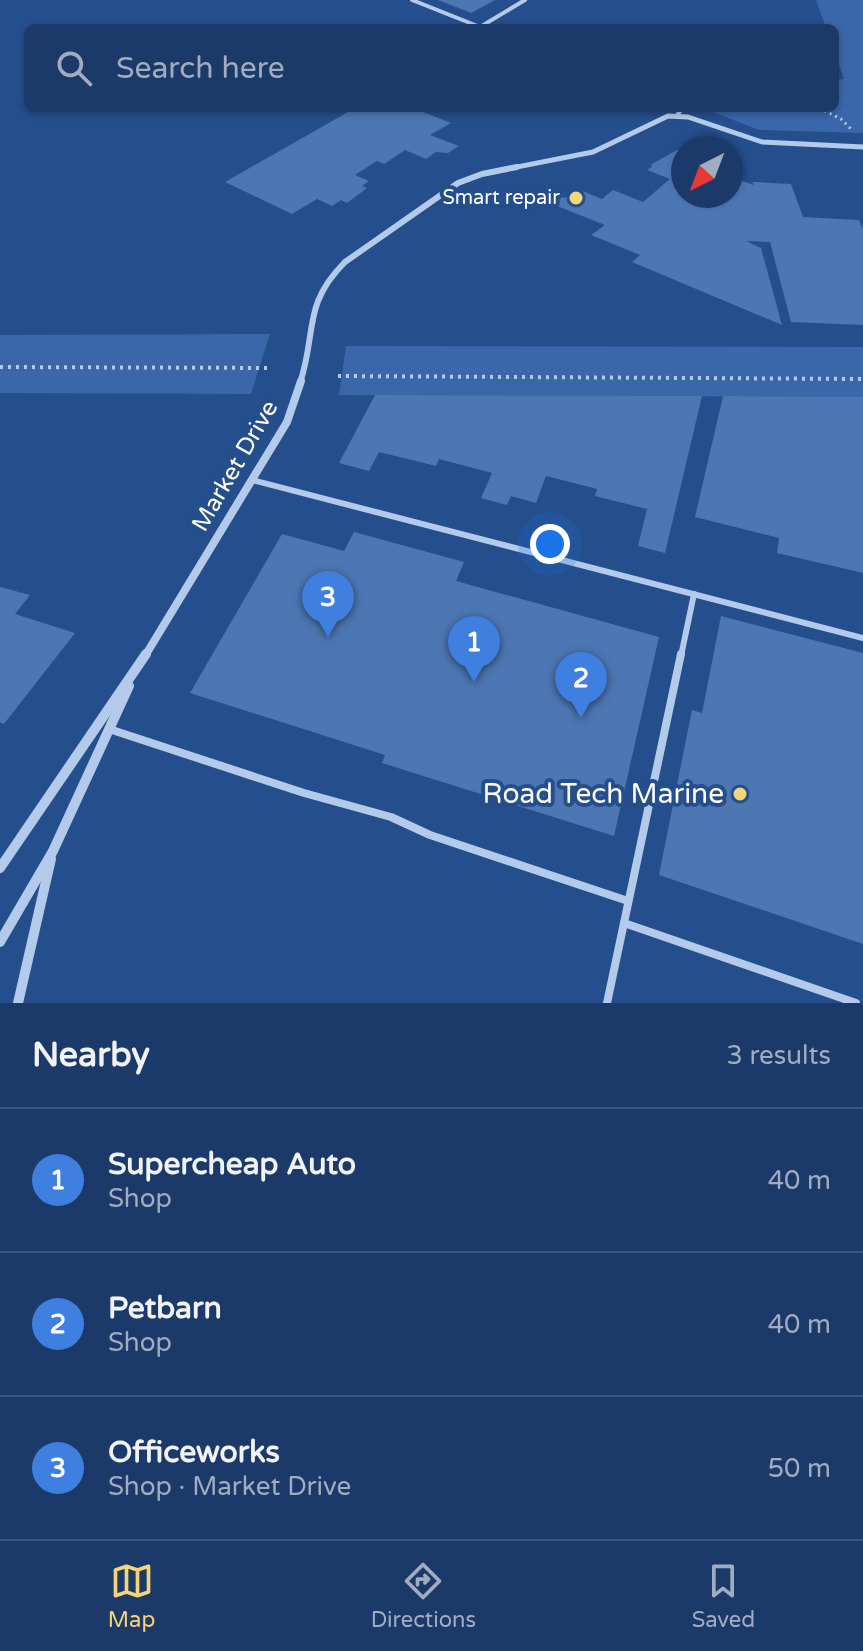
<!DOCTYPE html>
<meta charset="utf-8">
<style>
body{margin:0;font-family:"Varela Round",sans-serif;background:#25416f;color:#f1f3f6}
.compass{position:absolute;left:671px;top:136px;width:72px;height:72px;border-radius:50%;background:#1c3a69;box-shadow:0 2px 6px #0004;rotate:222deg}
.you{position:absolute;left:550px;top:544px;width:28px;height:28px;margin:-20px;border:6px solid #fff;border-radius:50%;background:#1a73e8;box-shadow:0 0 0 12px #1a73e833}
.badge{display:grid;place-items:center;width:52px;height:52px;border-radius:50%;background:#f5d577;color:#fff;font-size:26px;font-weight:700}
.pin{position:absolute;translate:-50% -66px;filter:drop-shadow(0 2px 4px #0008)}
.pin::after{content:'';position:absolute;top:42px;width:28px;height:24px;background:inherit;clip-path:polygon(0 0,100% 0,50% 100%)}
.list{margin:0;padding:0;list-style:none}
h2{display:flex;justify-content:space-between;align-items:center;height:104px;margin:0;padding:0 32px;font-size:34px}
h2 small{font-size:26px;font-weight:400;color:#a0adc0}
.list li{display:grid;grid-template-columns:52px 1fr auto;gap:24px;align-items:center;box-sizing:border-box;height:144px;padding:0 32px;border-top:2px solid #3a547d}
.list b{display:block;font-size:30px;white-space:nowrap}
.list p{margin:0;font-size:26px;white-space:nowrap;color:#a0adc0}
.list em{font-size:26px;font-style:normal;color:#a0adc0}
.icon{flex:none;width:44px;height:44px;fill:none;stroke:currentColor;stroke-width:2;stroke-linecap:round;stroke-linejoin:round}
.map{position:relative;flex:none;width:863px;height:1003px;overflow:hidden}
.search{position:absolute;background:#1c3a69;box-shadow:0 2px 6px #0004;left:24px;right:24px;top:24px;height:88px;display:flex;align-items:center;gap:20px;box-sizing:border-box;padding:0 28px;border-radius:12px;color:#a0adc0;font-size:30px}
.sheet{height:536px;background:#1c3a69}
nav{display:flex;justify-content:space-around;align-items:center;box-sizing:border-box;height:112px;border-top:2px solid #3a547d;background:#1c3a69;font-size:22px;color:#a0adc0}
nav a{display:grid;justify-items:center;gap:4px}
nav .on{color:#f5d577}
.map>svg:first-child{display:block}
.green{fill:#3967a9}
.building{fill:#4d77b3}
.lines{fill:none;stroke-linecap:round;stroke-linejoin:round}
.path-far1{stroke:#b3caeb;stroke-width:3;stroke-dasharray:2 4;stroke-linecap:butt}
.path{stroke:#b3caeb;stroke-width:4;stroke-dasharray:3 5;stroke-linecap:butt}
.lane-far2{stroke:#b3caeb;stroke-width:4}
.lane-far1{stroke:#b3caeb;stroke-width:6}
.lane{stroke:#b3caeb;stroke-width:8}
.street-far3{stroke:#b3caeb;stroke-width:5}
.street-far2{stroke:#b3caeb;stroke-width:6}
.street-far1{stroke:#b3caeb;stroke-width:8}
.street{stroke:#b3caeb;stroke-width:10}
.poi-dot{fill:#f5d577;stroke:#254e8c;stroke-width:3}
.labels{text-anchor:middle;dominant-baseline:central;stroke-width:8;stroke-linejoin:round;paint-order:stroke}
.far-poi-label{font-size:20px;fill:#fff;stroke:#254e8c;text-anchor:end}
.street-label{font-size:24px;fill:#fff;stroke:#254e8c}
.near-poi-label{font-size:28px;fill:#fff;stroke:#254e8c;text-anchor:end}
</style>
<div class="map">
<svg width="863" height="1003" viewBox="0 0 863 1003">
<rect width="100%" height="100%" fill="#254e8c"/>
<g class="green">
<polygon points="816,0 863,0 863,133 759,130 713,112 719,108 835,108 835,80 844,79 835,53 835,28 826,28"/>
<polygon points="270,334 251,394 0,393 0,335"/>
<polygon points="346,346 863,347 863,397 339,395"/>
</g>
<g class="building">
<polygon points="438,0 495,0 471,13"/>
<polygon points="355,108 413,108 451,123 430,135 459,146 448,153 436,152 426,159 405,150 384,164 377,161 355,175 369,181 362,186 367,188 347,203 341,200 332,206 317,199 292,214 225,182"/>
<polygon points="677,150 683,152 683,196 731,196 731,177 754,185 752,182 791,184 803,217 859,220 863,229 863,325 791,322 770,242 746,241 761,248 782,325 632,262 640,255 591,235 605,225 547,202 556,194 565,198 577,189 602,199 613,190 643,202 670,179 647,170 653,166 650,165"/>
<polygon points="375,395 702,396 665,553 638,546 647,509 595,496 597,489 546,476 536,503 511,496 507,505 481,498 492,473 439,459 436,466 379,452 369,471 339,463"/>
<polygon points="723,396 863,397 863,573 777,553 779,538 695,517"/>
<polygon points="354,532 464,562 456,581 659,637 614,836 382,763 385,755 190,693 282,534 344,551"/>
<polygon points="0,587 30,595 15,614 75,633 4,724 0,722"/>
<polygon points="721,616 863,653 863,944 659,875 692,710 702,713"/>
</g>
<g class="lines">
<polyline class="path-far1" points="819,108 841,119 852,130"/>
<g class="path">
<polyline points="0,367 269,368"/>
<polyline points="338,376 863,379"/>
</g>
<g class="lane-far2">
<polyline points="412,0 480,27 525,0"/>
<polyline points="677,115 683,108"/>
</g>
<g class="lane-far1">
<polyline points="252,480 863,638"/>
<polyline points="681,656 694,594"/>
</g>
<g class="lane">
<polyline points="109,729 304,793 391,817 430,835 628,901"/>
<polyline points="624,923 856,1003"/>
<polyline points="607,1003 681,654"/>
</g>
<polyline class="street-far3" points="507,169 593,152 668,116 688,117 762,142 863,147"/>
<path class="street-far2" d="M300 383C317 332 302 305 345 262L458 183 482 174 517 167"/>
<polyline class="street-far1" points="145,656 287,422 301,381"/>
<g class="street">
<polyline points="0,868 146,654"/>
<polyline points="0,942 53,851 129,686"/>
<polyline points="18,1003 51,859"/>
</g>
</g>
<g class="poi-dot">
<circle cx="576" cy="198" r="8"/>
<circle cx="740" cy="794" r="8"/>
</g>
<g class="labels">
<g class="far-poi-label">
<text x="560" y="198">Smart repair</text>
</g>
<g class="street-label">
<text transform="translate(235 466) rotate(-60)">Market Drive</text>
</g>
<g class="near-poi-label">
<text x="724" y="794">Road Tech Marine</text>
</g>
</g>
</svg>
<svg class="compass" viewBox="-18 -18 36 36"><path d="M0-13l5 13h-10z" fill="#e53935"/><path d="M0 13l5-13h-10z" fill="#a0adc0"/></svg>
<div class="you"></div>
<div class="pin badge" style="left:474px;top:682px;background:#3f7fe0">1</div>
<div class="pin badge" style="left:581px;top:718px;background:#3f7fe0">2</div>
<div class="pin badge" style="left:328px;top:637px;background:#3f7fe0">3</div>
<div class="search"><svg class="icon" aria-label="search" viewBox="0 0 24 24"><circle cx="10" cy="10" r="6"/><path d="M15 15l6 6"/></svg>Search here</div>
</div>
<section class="sheet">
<h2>Nearby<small>3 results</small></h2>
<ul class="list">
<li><span class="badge" style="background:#3f7fe0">1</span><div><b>Supercheap Auto</b><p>Shop</p></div><em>40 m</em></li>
<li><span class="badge" style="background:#3f7fe0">2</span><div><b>Petbarn</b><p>Shop</p></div><em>40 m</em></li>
<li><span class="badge" style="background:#3f7fe0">3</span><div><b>Officeworks</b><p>Shop · Market Drive</p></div><em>50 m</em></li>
</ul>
</section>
<nav>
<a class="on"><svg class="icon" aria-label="map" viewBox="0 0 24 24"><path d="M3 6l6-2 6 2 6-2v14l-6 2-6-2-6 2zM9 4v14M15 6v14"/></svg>Map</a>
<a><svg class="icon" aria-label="directions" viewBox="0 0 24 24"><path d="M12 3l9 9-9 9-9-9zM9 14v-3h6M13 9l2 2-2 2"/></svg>Directions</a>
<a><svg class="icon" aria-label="saved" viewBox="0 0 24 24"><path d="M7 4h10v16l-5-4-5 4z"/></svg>Saved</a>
</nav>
